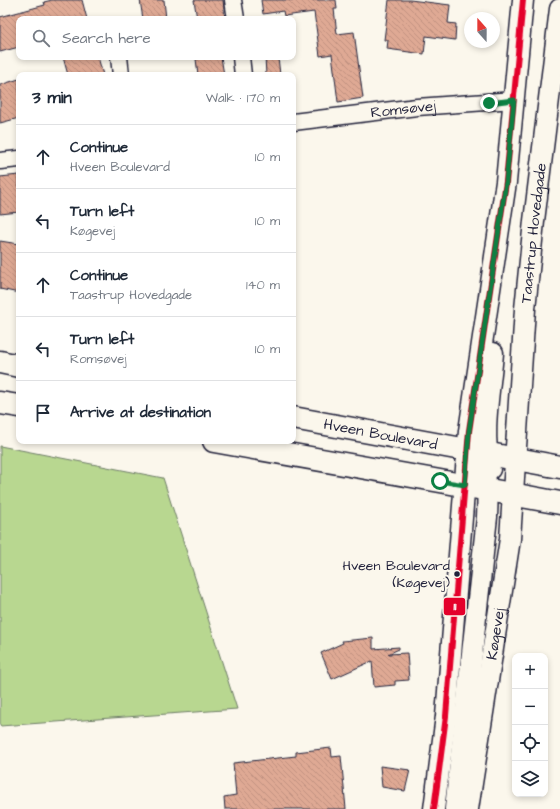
<!DOCTYPE html>
<meta charset="utf-8">
<style>
body{margin:0;font-family:"Architects Daughter",sans-serif;background:#f6f6f7;color:#1f2937}
.controls{position:absolute;right:12px;bottom:12px;display:grid;overflow:hidden;border-radius:8px;box-shadow:0 2px 6px #0003}
.controls button{width:36px;height:36px;display:grid;place-items:center;padding:0;border:0;border-bottom:1px solid #e0e1e3;background:#fff;color:#1f2937;font:20px sans-serif}
.compass{position:absolute;left:464px;top:12px;width:36px;height:36px;border-radius:50%;background:#fff;box-shadow:0 2px 6px #0003;rotate:339deg}
.stop{position:absolute;width:12px;height:12px;margin:-9px;border:3px solid #0b8043;border-radius:50%;background:#fff}
.stop.end{background:#0b8043;border-color:#fff;box-shadow:0 1px 4px #0008}
.list{margin:0;padding:0;list-style:none}
h2{display:flex;justify-content:space-between;align-items:center;height:52px;margin:0;padding:0 16px;font-size:17px}
h2 small{font-size:13px;font-weight:400;color:#747a83}
.list li{display:grid;grid-template-columns:26px 1fr auto;gap:12px;align-items:center;box-sizing:border-box;height:64px;padding:0 16px;border-top:1px solid #e0e1e3}
.list b{display:block;font-size:15px;white-space:nowrap}
.list p{margin:0;font-size:13px;white-space:nowrap;color:#747a83}
.list em{font-size:13px;font-style:normal;color:#747a83}
.icon{flex:none;width:22px;height:22px;fill:none;stroke:currentColor;stroke-width:2;stroke-linecap:round;stroke-linejoin:round}
.map{position:relative;flex:none;width:560px;height:809px;overflow:hidden}
.search{position:absolute;background:#fff;box-shadow:0 2px 6px #0003;left:16px;top:16px;width:280px;height:44px;display:flex;align-items:center;gap:10px;box-sizing:border-box;padding:0 14px;border-radius:8px;color:#747a83;font-size:15px}
.panel{position:absolute;background:#fff;box-shadow:0 2px 6px #0003;left:16px;top:72px;width:280px;height:372px;border-radius:8px}
.map>svg:first-child{display:block}
.grass{fill:#b8d790;stroke:#6d7c66}
.building{fill:url(#building-back-hatch);stroke:#22223b}
.lines{fill:none;stroke-linecap:round;stroke-linejoin:round}
.minor-casing{stroke:#22223b;stroke-width:19}
.tertiary-casing{stroke:#22223b;stroke-width:23}
.secondary-casing{stroke:#22223b;stroke-width:25}
.minor{stroke:#fbf7ec;stroke-width:16}
.tertiary{stroke:#fbf7ec;stroke-width:20}
.secondary{stroke:#fbf7ec;stroke-width:22}
.bus-1-casing{stroke:#fbf7ec;stroke-width:9}
.bus-1{stroke:#e4002b;stroke-width:6}
.route{stroke:#0b8043;stroke-width:5}
.bus-dot{fill:#22223b;stroke:#fbf7ec;stroke-width:1.5}
.labels{text-anchor:middle;dominant-baseline:central;stroke-width:4;stroke-linejoin:round;paint-order:stroke}
.bus-label{font-size:14px;fill:#22223b;stroke:#fbf7ec;text-anchor:end}
.street-label{font-size:15px;fill:#22223b;stroke:#fbf7ec}
.line-badge{stroke:#fbf7ec;stroke-width:1.5}
.badge-label{font-size:11px;text-anchor:middle;font-weight:bold;fill:#fff}
</style>
<div class="map">
<svg width="560" height="809" viewBox="0 0 560 809">
<defs>
<pattern id="building-back-hatch" width="6" height="6" patternUnits="userSpaceOnUse"><rect width="6" height="6" fill="#dfa994"/><path d="M-1 5l2 2M0 0l6 6M5-1l2 2" fill="none" stroke="#bf9180"/></pattern>
</defs>
<rect width="100%" height="100%" fill="#fbf7ec"/>
<filter id="ink" filterUnits="userSpaceOnUse"><feTurbulence type="fractalNoise" baseFrequency=".025" numOctaves="2"/><feDisplacementMap in="SourceGraphic" scale="8" xChannelSelector="R" yChannelSelector="G"/><feConvolveMatrix kernelMatrix="1 2 1 2 8 2 1 2 1" color-interpolation-filters="sRGB"/></filter>
<g filter="url(#ink)">
<polygon class="grass" points="0,446 163,478 237,709 0,726"/>
<g class="building">
<polygon points="52,0 82,0 87,19 19,19 19,47 0,52 0,17 45,5 44,2"/>
<polygon points="140,0 164,0 166,19 143,19"/>
<polygon points="194,0 223,0 225,19 197,19"/>
<polygon points="261,0 336,0 337,9 334,9 337,34 354,32 363,98 338,102 332,54 320,56 314,12 284,16 283,11 263,14"/>
<polygon points="389,0 410,0 450,5 448,23 456,24 455,40 426,36 424,54 387,49 388,40 384,40"/>
<polygon points="63,57 98,57 103,75 68,75"/>
<polygon points="210,57 221,57 224,75 198,75 196,59"/>
<polygon points="265,57 278,57 280,75 266,75"/>
<polygon points="19,79 19,118 0,123 0,85"/>
<polygon points="19,175 19,212 0,214 0,177"/>
<polygon points="0,241 19,244 19,293 0,289"/>
<polygon points="373,638 373,649 399,647 399,649 388,654 407,653 409,680 395,681 395,685 374,687 372,661 332,679 321,653 343,643 342,641"/>
<polygon points="331,748 332,757 341,756 346,809 225,809 224,797 236,795 233,763 296,756 296,752"/>
<polygon points="380,766 410,770 405,791 382,787"/>
</g>
<g class="lines">
<g class="minor-casing">
<g id="minor">
<polyline points="233,0 236,19"/>
<polyline points="119,57 121,75"/>
<polyline points="241,57 243,75"/>
<path id="s1" d="M293 122 417 107 514 100"/>
<polyline points="0,161 19,159"/>
</g>
</g>
<g class="tertiary-casing">
<g id="tertiary">
<path d="M490 469C481 431 490 391 493 353"/>
<polyline points="434,809 446,716 469,431 506,182 523,0"/>
<path d="M455 809 487 517C488 498 489 475 477 458 475 455 471 453 468 450"/>
<path id="s2" d="M468 809 510 539 525 309 534 221 560 9"/>
</g>
</g>
<g class="secondary-casing">
<g id="secondary">
<polyline points="0,362 19,366"/>
<polyline points="0,403 19,406"/>
<path id="s3" d="M293 418 560 467"/>
<polyline points="214,441 440,481 560,503"/>
</g>
</g>
<use href="#minor" class="minor"/>
<use href="#tertiary" class="tertiary"/>
<use href="#secondary" class="secondary"/>
<g class="bus-1-casing">
<polyline id="bus-1" points="434,809 446,716 469,431 506,182 523,0"/>
</g>
<use href="#bus-1" class="bus-1"/>
</g>
</g>
<g class="lines" filter="url(#ink)">
<polyline class="route" points="440,481 465,485 469,431 506,182 514,100 489,103"/>
</g>
<circle class="bus-dot" cx="457" cy="574" r="3.5"/>
<g class="labels">
<g class="bus-label">
<text x="450" y="566">Hveen Boulevard<tspan x="450" dy="17">(Køgevej)</tspan></text>
</g>
<g class="street-label">
<text stroke="none"><textPath href="#s1" startOffset="111">Romsøvej</textPath></text>
<text stroke="none"><textPath href="#s2" startOffset="580">Taastrup Hovedgade</textPath></text>
<text stroke="none"><textPath href="#s3" startOffset="89">Hveen Boulevard</textPath></text>
<text stroke="none"><textPath href="#s2" startOffset="177">Køgevej</textPath></text>
</g>
</g>
<rect class="line-badge" x="443" y="597" width="23" height="19" rx="4" fill="#e4002b"/>
<g class="badge-label">
<text x="455" y="610">11</text>
</g>
</svg>
<div class="controls">
<button>+</button>
<button>−</button>
<button><svg class="icon" aria-label="locate" viewBox="0 0 24 24"><circle cx="12" cy="12" r="6"/><path d="M12 2v4M12 18v4M2 12h4M18 12h4"/></svg></button>
<button><svg class="icon" aria-label="layers" viewBox="0 0 24 24"><path d="M12 4l9 5-9 5-9-5zM3 14l9 5 9-5"/></svg></button>
</div>
<svg class="compass" viewBox="-18 -18 36 36"><path d="M0-13l5 13h-10z" fill="#e53935"/><path d="M0 13l5-13h-10z" fill="#747a83"/></svg>
<div class="stop" style="left:440px;top:481px"></div>
<div class="stop end" style="left:489px;top:103px"></div>
<div class="search"><svg class="icon" aria-label="search" viewBox="0 0 24 24"><circle cx="10" cy="10" r="6"/><path d="M15 15l6 6"/></svg>Search here</div>
<section class="panel">
<h2>3 min<small>Walk · 170 m</small></h2>
<ul class="list">
<li><svg class="icon" aria-label="ahead" viewBox="0 0 24 24"><path d="M12 20V5M6 11l6-6 6 6"/></svg><div><b>Continue</b><p>Hveen Boulevard</p></div><em>10 m</em></li>
<li><svg class="icon" aria-label="left" viewBox="0 0 24 24"><path d="M17 20v-9H6M10 6l-5 5 5 5"/></svg><div><b>Turn left</b><p>Køgevej</p></div><em>10 m</em></li>
<li><svg class="icon" aria-label="ahead" viewBox="0 0 24 24"><path d="M12 20V5M6 11l6-6 6 6"/></svg><div><b>Continue</b><p>Taastrup Hovedgade</p></div><em>140 m</em></li>
<li><svg class="icon" aria-label="left" viewBox="0 0 24 24"><path d="M17 20v-9H6M10 6l-5 5 5 5"/></svg><div><b>Turn left</b><p>Romsøvej</p></div><em>10 m</em></li>
<li><svg class="icon" aria-label="arrive" viewBox="0 0 24 24"><path d="M6 21V4h12l-3 4 3 4H6"/></svg><div><b>Arrive at destination</b></div></li>
</ul>
</section>
</div>
